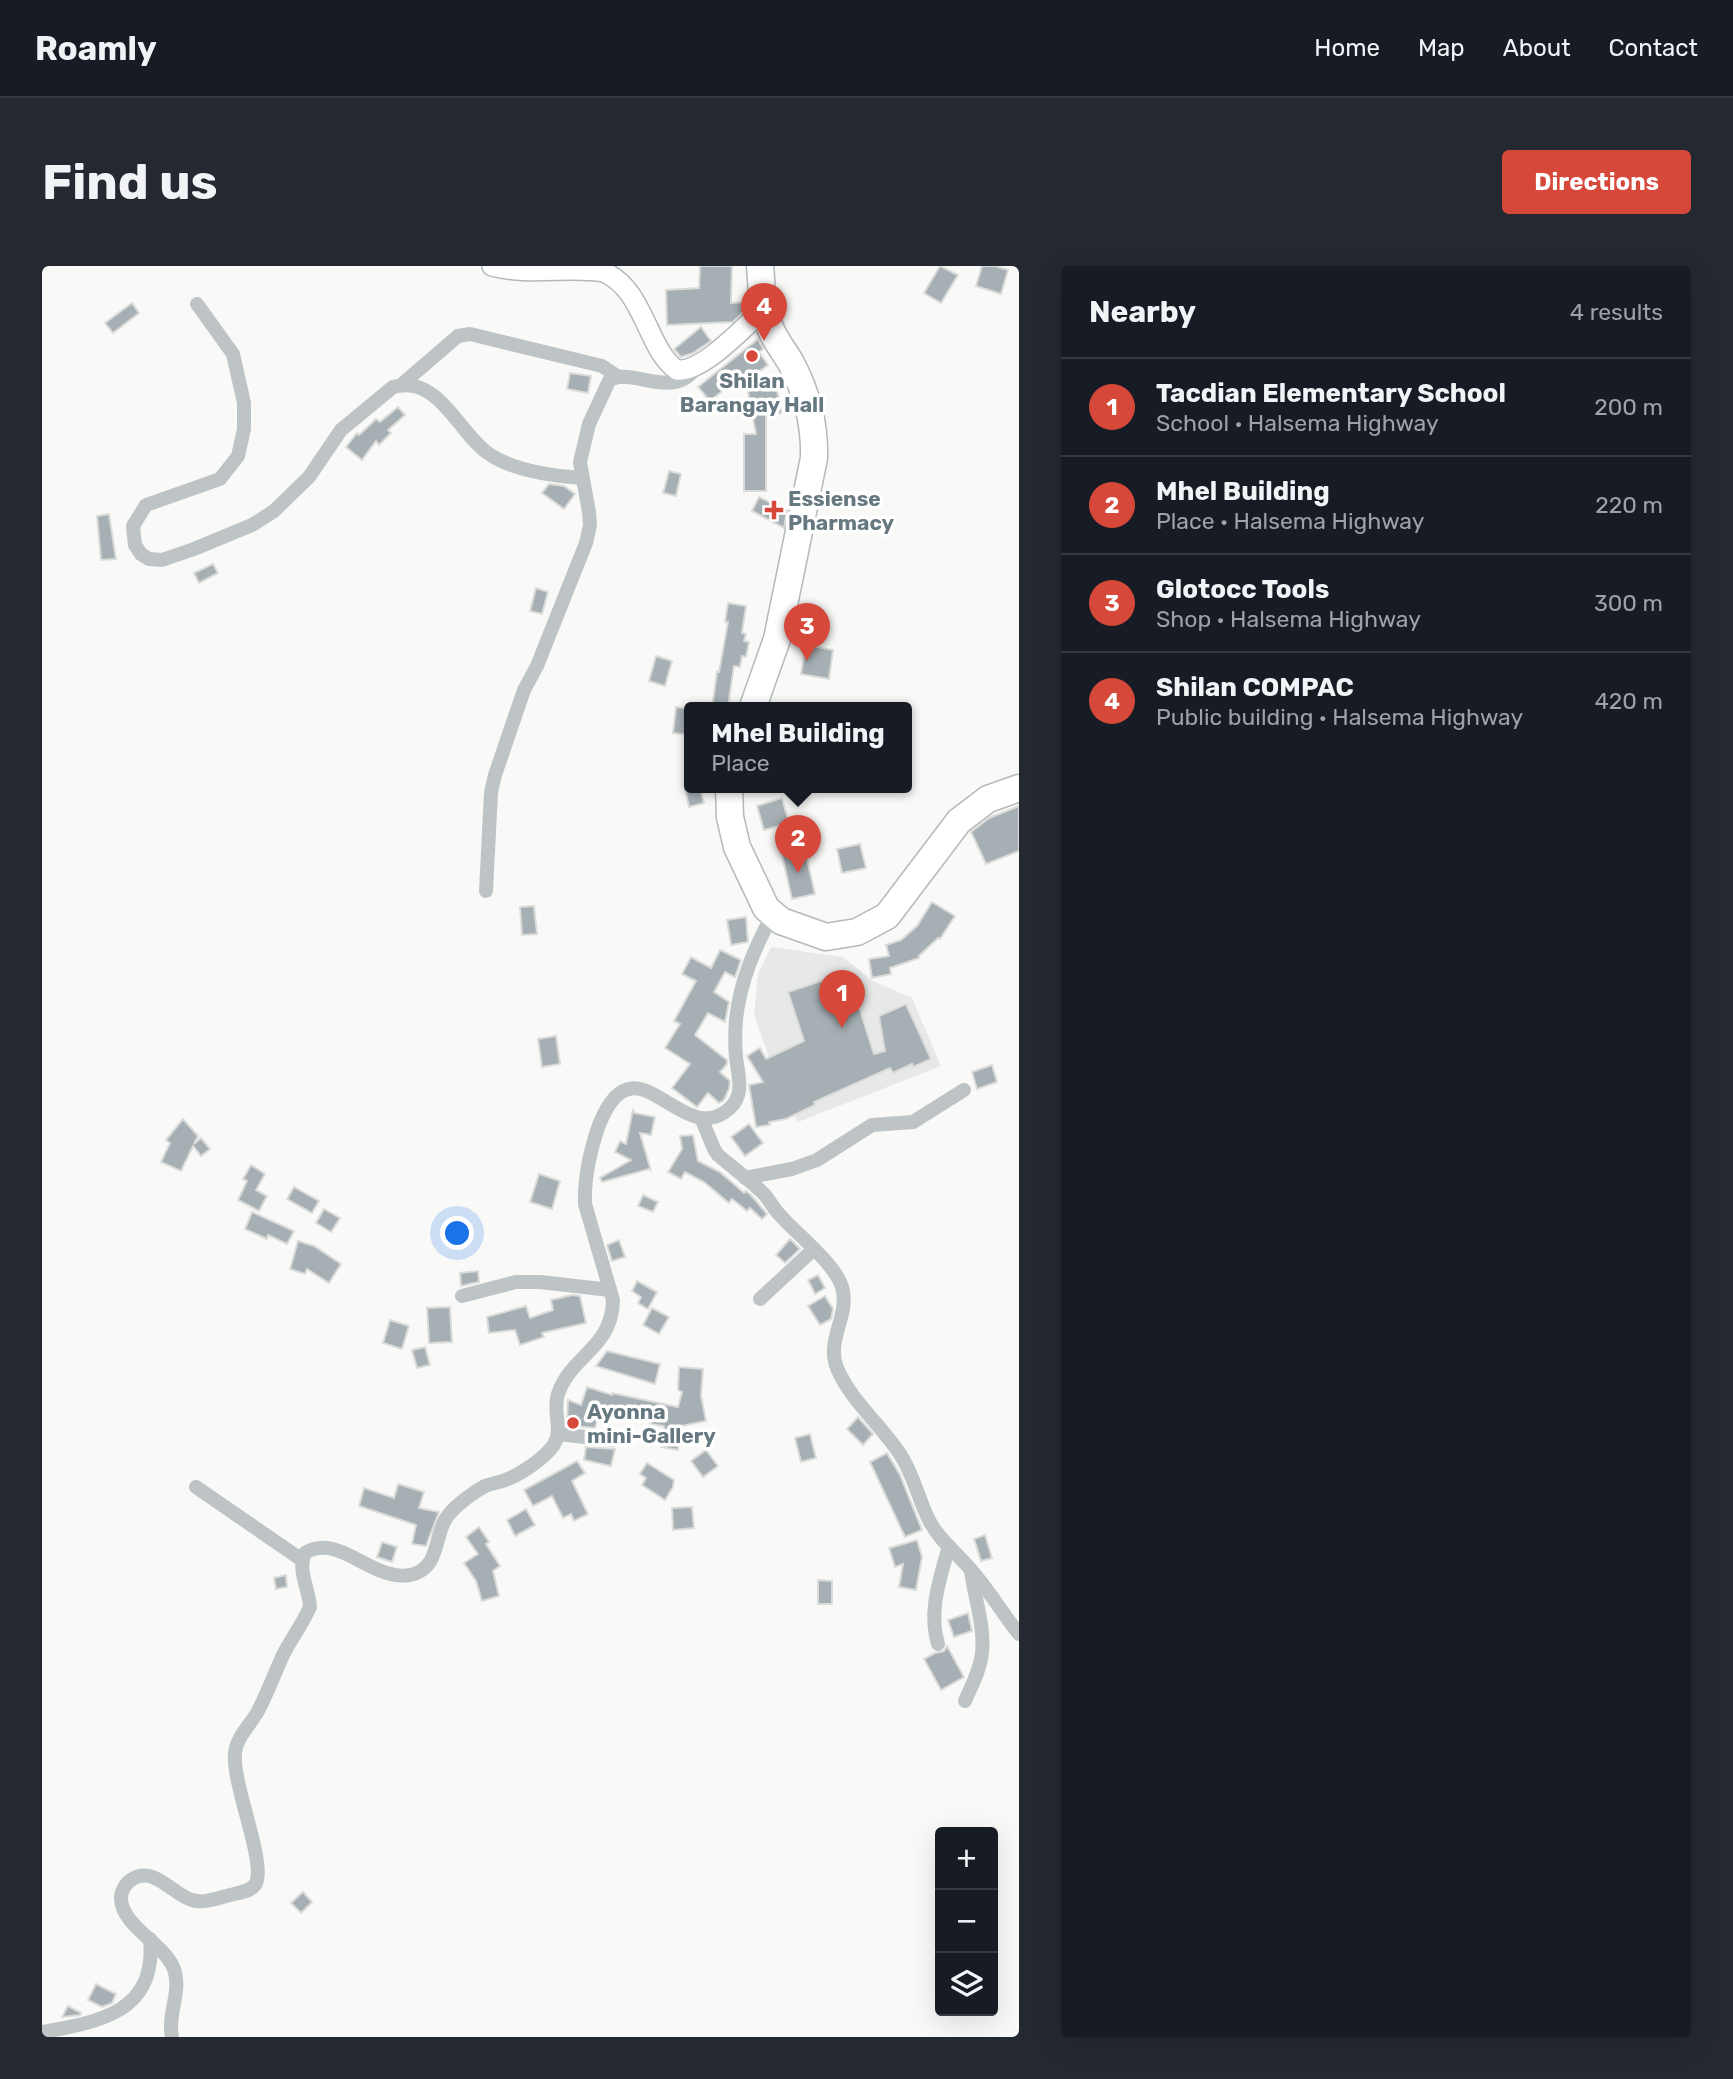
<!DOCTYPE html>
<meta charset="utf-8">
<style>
body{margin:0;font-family:Rubik,sans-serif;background:#242831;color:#f1f3f6}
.controls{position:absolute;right:21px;bottom:21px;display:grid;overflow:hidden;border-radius:7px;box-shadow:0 7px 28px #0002}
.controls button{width:63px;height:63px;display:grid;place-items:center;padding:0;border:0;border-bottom:2px solid #363941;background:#171b24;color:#f1f3f6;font:35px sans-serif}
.you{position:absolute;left:416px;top:968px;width:24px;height:24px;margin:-18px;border:5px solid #fff;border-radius:50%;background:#1a73e8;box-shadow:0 0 0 10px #1a73e833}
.badge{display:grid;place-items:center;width:46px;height:46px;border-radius:50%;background:#d6483a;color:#fff;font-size:23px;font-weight:700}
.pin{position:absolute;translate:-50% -58px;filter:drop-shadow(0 2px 4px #0008)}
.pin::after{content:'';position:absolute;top:37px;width:24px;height:21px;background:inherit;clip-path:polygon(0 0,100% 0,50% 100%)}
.popup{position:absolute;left:642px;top:436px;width:228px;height:91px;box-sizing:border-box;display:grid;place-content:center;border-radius:7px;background:#171b24;filter:drop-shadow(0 2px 5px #0005);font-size:23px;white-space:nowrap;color:#9ea1a6}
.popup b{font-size:26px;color:#f1f3f6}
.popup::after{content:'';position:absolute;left:50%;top:100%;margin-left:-14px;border:14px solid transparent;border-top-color:#171b24}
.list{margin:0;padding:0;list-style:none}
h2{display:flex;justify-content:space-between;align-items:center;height:91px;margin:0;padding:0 28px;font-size:30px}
h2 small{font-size:23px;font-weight:400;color:#9ea1a6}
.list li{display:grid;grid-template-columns:46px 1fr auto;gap:21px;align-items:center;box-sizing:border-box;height:98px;padding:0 28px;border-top:2px solid #363941}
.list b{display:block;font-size:26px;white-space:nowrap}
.list p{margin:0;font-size:23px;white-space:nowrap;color:#9ea1a6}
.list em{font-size:23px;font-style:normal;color:#9ea1a6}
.icon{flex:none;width:38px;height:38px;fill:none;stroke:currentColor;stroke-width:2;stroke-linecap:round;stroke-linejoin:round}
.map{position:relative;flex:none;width:977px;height:1771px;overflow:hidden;border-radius:7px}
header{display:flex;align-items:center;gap:42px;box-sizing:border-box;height:98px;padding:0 35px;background:#171b24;border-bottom:2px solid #363941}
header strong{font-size:33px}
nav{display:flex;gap:38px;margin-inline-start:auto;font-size:24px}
.intro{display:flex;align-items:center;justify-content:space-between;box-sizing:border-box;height:168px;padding:0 42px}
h1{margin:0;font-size:49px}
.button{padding:18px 32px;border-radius:7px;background:#d6483a;color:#fff;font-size:24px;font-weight:700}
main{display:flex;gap:42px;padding:0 42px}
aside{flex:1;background:#171b24;border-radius:7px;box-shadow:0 7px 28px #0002}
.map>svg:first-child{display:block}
.built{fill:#e7e9e8}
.building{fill:#a6b0b4;stroke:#dbdbd9;stroke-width:2}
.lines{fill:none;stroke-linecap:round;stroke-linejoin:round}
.secondary-casing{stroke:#b3babd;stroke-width:22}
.highway-casing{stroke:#b4b9bb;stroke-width:29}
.street{stroke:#bec4c6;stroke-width:14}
.secondary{stroke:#fff;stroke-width:19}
.highway{stroke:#fff;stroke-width:26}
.poi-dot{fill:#d6483a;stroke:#fff;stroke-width:2.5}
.labels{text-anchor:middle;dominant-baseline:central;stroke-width:7;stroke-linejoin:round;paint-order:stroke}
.poi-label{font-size:21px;font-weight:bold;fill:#667880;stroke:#fff;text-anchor:start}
</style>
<header>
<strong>Roamly</strong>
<nav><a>Home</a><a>Map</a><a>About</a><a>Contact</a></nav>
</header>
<div class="intro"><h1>Find us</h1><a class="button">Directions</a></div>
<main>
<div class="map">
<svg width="977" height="1771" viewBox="0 0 977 1771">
<rect width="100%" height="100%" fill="#f9f9f7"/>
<polygon class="built" points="729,681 801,691 831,715 870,732 899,800 756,856 734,811 712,749 716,708"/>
<g class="building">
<polygon points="658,0 690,0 689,37 702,36 703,44 691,56 625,59 624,24 657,22"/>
<polygon points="898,0 916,9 899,37 882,27"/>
<polygon points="940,0 953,0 966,4 959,28 934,20"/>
<polygon points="90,37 97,47 71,67 63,57"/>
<polygon points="659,61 669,75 651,87 639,91 632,83"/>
<polygon points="716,73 721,83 717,86 726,99 695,122 690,117 668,135 656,121"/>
<polygon points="528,107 549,110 546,127 525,123"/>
<polygon points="733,115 740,147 724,150 724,225 702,225 702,168 714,168 705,121"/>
<polygon points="356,141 363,149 346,164 349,167 337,179 334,175 320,194 304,181 315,167 317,169 334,153 338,156"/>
<polygon points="627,205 639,208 634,230 621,227"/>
<polygon points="507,218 522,220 533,228 522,243 500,227"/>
<polygon points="717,231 745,245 742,262 710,245"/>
<polygon points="67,248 74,293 59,294 55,250"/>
<polygon points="171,298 176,307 157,317 152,307"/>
<polygon points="494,322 506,326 500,348 488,345"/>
<polygon points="686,337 704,340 700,367 704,368 702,375 707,376 704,391 700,390 698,401 692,400 686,441 670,441 675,406 677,406 686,356 683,356"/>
<polygon points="764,379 791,384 787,413 759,408"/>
<polygon points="614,390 630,395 623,420 607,415"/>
<polygon points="634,441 648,443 648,469 631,467"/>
<polygon points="643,522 658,523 662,537 647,541"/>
<polygon points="740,532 747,557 722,564 715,540"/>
<polygon points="977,540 977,585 944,598 929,566 947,552"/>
<polygon points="818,578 824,602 800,607 795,583"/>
<polygon points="762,580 773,628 750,633 739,585"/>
<polygon points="890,636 913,650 898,673 896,672 877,690 877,692 848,702 849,708 830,712 827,693 847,690 844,679 859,674 875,660"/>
<polygon points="492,640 495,668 480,669 478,641"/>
<polygon points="704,651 706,676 689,679 685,654"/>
<polygon points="678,684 699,694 693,711 683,706 672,726 687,736 683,756 666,747 653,769 685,794 685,798 678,806 688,815 687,823 682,834 677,837 666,827 655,841 630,822 648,798 623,782 638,758 632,755 654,715 640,708 649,691 669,702"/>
<polygon points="806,706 832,788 843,785 837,750 864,738 889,793 871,801 870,798 851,807 848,802 772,836 773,839 744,853 727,856 728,859 714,861 707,819 721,816 705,790 718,782 724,793 762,775 746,726"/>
<polygon points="514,770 518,798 500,801 496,773"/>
<polygon points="950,799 955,816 935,823 930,806"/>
<polygon points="591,843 592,847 613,851 609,869 598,867 609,905 607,903 560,916 558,912 589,894 573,886 578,875 584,878"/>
<polygon points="141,853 156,870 152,878 159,872 168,883 159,890 151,880 139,905 119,896 128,877 124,874"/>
<polygon points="707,858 721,877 703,890 689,871"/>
<polygon points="651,869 656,895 678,906 702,927 704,925 709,929 725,948 720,953 708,942 705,945 690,933 687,937 662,916 643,906 639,913 626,906 640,883 638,870"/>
<polygon points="209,899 223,908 214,924 225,930 217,945 196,934 205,915 201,913"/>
<polygon points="497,908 518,915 510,943 488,936"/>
<polygon points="252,921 277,935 270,947 245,933"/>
<polygon points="601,929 616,936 611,946 596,940"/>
<polygon points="282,943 298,952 289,966 274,957"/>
<polygon points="210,946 252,965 245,978 226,969 225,973 203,963"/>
<polygon points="748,973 758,983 743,997 734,989"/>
<polygon points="577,974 583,991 570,995 565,979"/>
<polygon points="256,975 272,980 299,998 287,1017 265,1003 263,1008 248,1003"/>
<polygon points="436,1005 437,1016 419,1020 418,1007"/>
<polygon points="776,1009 783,1022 773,1028 766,1014"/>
<polygon points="595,1015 615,1026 606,1043 596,1037 599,1031 590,1025"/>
<polygon points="530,1029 538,1030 544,1057 500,1067 502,1071 478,1079 473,1064 447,1067 445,1051 484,1040 488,1052 511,1044 509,1034"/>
<polygon points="783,1030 791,1043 789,1053 778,1059 766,1040"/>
<polygon points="408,1041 410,1076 387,1077 385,1042"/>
<polygon points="610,1042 627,1051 617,1068 601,1059"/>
<polygon points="348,1054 367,1060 360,1083 341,1077"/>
<polygon points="383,1081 388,1099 375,1102 370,1084"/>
<polygon points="565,1085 618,1098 613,1118 554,1100"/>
<polygon points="637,1101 661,1103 659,1130 664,1155 639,1160 636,1184 619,1181 622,1160 608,1158 609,1152 559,1141 553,1162 525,1159 526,1134 539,1139 545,1121 570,1129 570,1127 636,1141 640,1126 636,1124"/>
<polygon points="816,1151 831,1168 821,1179 805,1163"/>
<polygon points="768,1168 774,1192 759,1196 753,1172"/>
<polygon points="544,1181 573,1183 569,1200 542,1194"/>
<polygon points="664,1184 676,1200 661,1211 649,1195"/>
<polygon points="845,1187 858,1209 880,1264 863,1271 828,1196"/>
<polygon points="535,1195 543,1207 530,1215 546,1248 532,1255 529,1248 521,1252 510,1230 491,1240 482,1224"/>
<polygon points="605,1197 632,1214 631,1221 623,1234 600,1219 604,1212 598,1208"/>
<polygon points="356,1218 382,1226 377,1242 397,1246 384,1280 370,1278 374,1259 317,1240 322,1222 352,1232"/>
<polygon points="650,1241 652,1262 631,1264 630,1242"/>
<polygon points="484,1243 493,1259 473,1270 465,1254"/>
<polygon points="437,1261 447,1276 444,1278 458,1300 451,1305 457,1330 440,1335 434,1315 422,1297 436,1288 424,1271"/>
<polygon points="943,1269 950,1292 939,1295 932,1273"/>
<polygon points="875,1274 880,1291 874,1324 857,1321 861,1298 853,1301 847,1282"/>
<polygon points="340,1276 355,1281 350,1296 335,1291"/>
<polygon points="244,1309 245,1321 234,1323 232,1312"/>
<polygon points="776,1314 790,1315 790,1338 776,1338"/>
<polygon points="926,1347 930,1365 912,1371 906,1354"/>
<polygon points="905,1380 922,1411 899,1424 882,1393 893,1387 902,1385"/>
<polygon points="261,1626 270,1636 259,1647 249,1637"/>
<polygon points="54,1718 74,1728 70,1737 60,1741 46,1734"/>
<polygon points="26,1740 39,1747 38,1749 20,1751"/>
</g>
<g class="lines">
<g class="secondary-casing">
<path id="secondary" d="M450 0C487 10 528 0 562 6 603 24 605 84 635 104 660 107 702 61 721 44"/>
</g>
<g class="highway-casing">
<g id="highway">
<path d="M711 441 735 373 772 192C773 158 765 127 749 97 742 85 732 73 727 59 719 41 720 20 718 0"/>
<polyline points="687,521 688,551 695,581 724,642 739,655 784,671 815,666 845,650 917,555 946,533 977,522"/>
</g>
</g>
<g class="street">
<path d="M155 38 191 88 202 137V163L196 190 178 213 104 239 91 260 93 279 99 288 107 293 120 294 152 283 210 259 232 245 267 211 299 164 351 121C397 108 416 167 447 188 472 205 510 210 540 212"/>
<polyline points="359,119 416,70 428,68 560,100 575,110"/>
<path d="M444 625 449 526 453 509 482 424 495 400 544 277 548 259 547 246 538 196 547 158 567 115C587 99 629 135 653 103"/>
<path d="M660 854 672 883 676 889C691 902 707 913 721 927 727 933 731 942 737 948 753 967 797 1000 801 1025 806 1052 784 1075 795 1102 809 1135 838 1158 858 1188 872 1209 876 1233 888 1256 898 1275 916 1288 929 1304 947 1324 960 1347 977 1368"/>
<polyline points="703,912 750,903 775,894 830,859 871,856 922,824"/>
<polyline points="420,1030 474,1016 498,1016 568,1024"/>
<polyline points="718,1033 772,983"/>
<polyline points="516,1168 570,1174"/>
<polyline points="154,1221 260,1294"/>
<path d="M896 1378C886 1345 898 1313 907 1280"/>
<path d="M923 1435C930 1419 938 1404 940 1387 943 1360 932 1331 929 1304"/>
<path d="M0 1766C58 1756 115 1746 108 1673"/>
<path d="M130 1771C125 1748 140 1725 132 1703 123 1678 79 1660 79 1632 79 1625 84 1617 89 1614 111 1598 131 1629 150 1634 163 1638 179 1631 192 1628 200 1626 210 1625 214 1617 224 1596 190 1518 193 1487 194 1472 209 1458 216 1445 226 1426 233 1406 242 1387 250 1372 261 1357 268 1341 267 1322 255 1305 263 1287 297 1266 330 1316 368 1309 401 1302 390 1265 409 1246 417 1237 432 1226 443 1220 451 1217 460 1216 468 1212 482 1206 502 1192 511 1180 522 1165 510 1145 516 1128 529 1089 570 1083 571 1034L543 938C542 910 548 885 557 859 594 765 640 887 688 842 703 828 696 809 694 791 693 780 693 766 694 754 698 715 713 681 731 648"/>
</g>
<use href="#secondary" class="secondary"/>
<use href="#highway" class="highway"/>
</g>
<g class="poi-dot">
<circle cx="710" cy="90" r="7"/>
<path d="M728.5 233.5h7v7h7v7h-7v7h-7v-7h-7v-7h7z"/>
<circle cx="531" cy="1157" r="7"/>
</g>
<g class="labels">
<g class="poi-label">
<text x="710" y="114" text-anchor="middle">Shilan<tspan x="710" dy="24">Barangay Hall</tspan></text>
<text x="746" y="232">Essiense<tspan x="746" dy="24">Pharmacy</tspan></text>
<text x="545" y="1145">Ayonna<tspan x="545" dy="24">mini-Gallery</tspan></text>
</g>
</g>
</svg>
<div class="controls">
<button>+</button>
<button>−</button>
<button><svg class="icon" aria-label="layers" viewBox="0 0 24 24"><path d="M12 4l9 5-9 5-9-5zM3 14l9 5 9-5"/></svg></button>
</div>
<div class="you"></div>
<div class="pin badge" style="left:800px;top:762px">1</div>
<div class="pin badge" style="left:756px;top:607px">2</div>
<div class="popup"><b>Mhel Building</b>Place</div>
<div class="pin badge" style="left:765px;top:395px">3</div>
<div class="pin badge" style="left:722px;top:75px">4</div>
</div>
<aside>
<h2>Nearby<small>4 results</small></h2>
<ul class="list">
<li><span class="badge">1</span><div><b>Tacdian Elementary School</b><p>School · Halsema Highway</p></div><em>200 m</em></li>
<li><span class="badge">2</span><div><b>Mhel Building</b><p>Place · Halsema Highway</p></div><em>220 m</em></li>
<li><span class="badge">3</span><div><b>Glotocc Tools</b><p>Shop · Halsema Highway</p></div><em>300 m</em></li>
<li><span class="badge">4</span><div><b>Shilan COMPAC</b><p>Public building · Halsema Highway</p></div><em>420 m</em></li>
</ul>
</aside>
</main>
